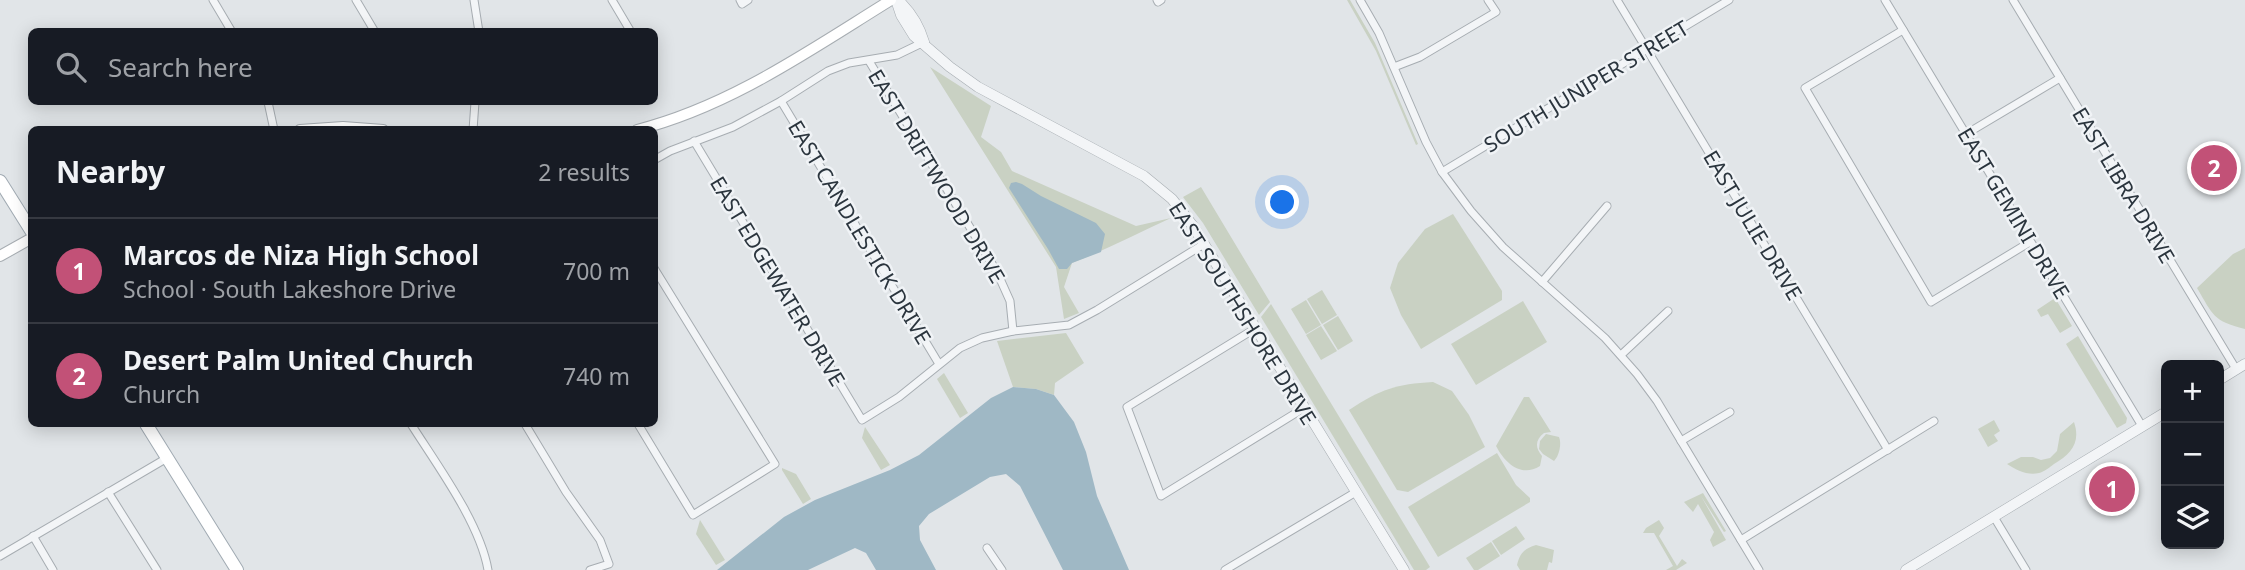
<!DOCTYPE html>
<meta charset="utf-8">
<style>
body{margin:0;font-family:"Noto Sans",sans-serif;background:#20242c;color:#f1f3f6}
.controls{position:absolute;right:21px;bottom:21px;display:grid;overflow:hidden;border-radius:10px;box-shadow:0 4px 18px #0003}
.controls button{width:63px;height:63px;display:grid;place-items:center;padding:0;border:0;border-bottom:2px solid #363941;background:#171b24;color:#f1f3f6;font:35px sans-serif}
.you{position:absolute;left:1283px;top:203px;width:24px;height:24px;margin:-18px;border:5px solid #fff;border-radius:50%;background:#1a73e8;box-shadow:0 0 0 10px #1a73e833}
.badge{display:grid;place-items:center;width:46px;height:46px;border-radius:50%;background:#c25177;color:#fff;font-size:23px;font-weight:700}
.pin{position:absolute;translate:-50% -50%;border:4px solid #fff;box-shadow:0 2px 7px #0006}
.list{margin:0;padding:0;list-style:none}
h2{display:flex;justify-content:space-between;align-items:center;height:91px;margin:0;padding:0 28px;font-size:30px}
h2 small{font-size:23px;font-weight:400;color:#9ea1a6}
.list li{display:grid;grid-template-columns:46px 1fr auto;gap:21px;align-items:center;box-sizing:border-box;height:105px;padding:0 28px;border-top:2px solid #363941}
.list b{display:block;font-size:26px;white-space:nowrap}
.list p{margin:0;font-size:23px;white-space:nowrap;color:#9ea1a6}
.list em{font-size:23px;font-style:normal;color:#9ea1a6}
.icon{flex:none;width:38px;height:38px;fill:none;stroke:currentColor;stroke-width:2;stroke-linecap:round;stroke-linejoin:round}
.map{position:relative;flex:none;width:2245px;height:570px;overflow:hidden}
.search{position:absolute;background:#171b24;box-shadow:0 4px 18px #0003;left:28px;top:28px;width:630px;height:77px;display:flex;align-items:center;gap:18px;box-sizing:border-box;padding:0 24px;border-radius:10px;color:#9ea1a6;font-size:26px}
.panel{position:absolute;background:#171b24;box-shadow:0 4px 18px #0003;left:28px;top:126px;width:630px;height:301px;border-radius:10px}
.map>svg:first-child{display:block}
.green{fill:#c9d1c3}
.water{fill:#9fb8c5}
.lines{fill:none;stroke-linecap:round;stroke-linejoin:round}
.minor-casing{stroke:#a7adb2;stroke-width:9}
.tertiary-casing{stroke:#a7adb2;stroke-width:11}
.secondary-casing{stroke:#a7adb2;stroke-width:12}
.primary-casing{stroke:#a1abb3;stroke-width:14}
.minor{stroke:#f3f5f7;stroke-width:7}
.tertiary{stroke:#f3f5f7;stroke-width:10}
.secondary{stroke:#fff;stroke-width:10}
.primary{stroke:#fff;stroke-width:12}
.labels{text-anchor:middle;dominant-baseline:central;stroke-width:5;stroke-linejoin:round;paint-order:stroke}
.street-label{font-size:21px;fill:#2b353e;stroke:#f0f3f6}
</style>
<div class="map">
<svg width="2245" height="570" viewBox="0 0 2245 570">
<rect width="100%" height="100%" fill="#e1e5e8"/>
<g class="green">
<polygon points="1347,0 1350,0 1375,43 1418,144 1416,145 1376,51"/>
<path d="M930 67 991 106 981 137 1001 152 1012 171 1136 226 1171 218C1138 233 1106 250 1072 263L1064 287 1079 313 1064 319 1056 267Z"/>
<polygon points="1201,187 1270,302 1259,315 1203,223 1183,197"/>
<polygon points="1453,214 1502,291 1502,300 1421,349 1401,315 1390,288 1398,263 1425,229"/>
<path d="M2245 248V329C2213 321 2213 315 2197 288L2233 254Z"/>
<polygon points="1322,290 1337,315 1322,324 1307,299"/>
<polygon points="2055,298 2072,326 2060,333 2048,314 2041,317 2037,310"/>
<polygon points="1306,300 1321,325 1306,334 1291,309"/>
<polygon points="1523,301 1547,342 1476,385 1451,344"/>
<polygon points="1271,304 1430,567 1426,570 1414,570 1261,317"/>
<polygon points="1338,316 1353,341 1338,350 1323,325"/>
<polygon points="1321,326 1337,351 1321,360 1306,335"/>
<polygon points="1066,333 1084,363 1055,383 1054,395 1036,389 1013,387 997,341"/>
<polygon points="2078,336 2127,418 2126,423 2117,428 2066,344"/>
<polygon points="944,373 968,413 960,418 937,379"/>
<path d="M1433 382 1452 391 1469 415 1485 447 1408 492 1397 490 1349 410C1381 389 1396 384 1433 382Z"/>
<path d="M1524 397H1529L1551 432 1544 433C1535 440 1535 448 1542 456L1540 466C1521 478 1505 463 1496 446Z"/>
<polygon points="1994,420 2000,431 1994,435 1998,441 1988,447 1978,429"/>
<path d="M2074 422C2081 443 2071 454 2054 464 2050 467 2044 472 2039 473 2028 476 2016 470 2007 464L2021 457H2033L2041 460 2050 458 2057 451 2060 434Z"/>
<polygon points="865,427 890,465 881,470 862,438"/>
<path d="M1546 434 1559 437C1562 444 1559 456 1554 461L1543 454 1539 449 1540 441Z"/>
<polygon points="1497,453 1516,485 1530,498 1530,502 1438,557 1408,507"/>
<polygon points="782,468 796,474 811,499 803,504 782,470"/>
<polygon points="1703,493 1726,531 1724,532 1701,496 1726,540 1713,547 1710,540 1714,532 1698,504 1693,512 1684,502"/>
<polygon points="700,520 725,560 716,565 696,534"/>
<polygon points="1659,520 1664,528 1659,536 1677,566 1682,559 1687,563 1676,570 1666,570 1673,566 1654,533 1643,533 1646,528"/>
<polygon points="1516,526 1525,539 1501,555 1492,541"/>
<polygon points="1491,542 1500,556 1478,570 1474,570 1466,558"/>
<path d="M1536 545 1554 550 1552 563 1549 562 1547 570H1520L1517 565C1520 553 1524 549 1536 545Z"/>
</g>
<g class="water">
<polygon points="1016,182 1022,184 1041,196 1096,223 1105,234 1101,252 1072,263 1067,269 1059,269 1048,249 1009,188 1011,183"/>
<polygon points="1013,387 1036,389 1054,395 1074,422 1086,452 1097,496 1129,570 1063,570 1020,486 1006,474 990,477 929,514 919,526 920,540 936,570 876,570 866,553 855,548 808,570 717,570 784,517 815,500 890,470 919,455 991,398"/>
</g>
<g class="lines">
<g class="minor-casing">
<g id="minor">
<polyline points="213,0 232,32"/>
<polyline points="356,0 375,32"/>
<polyline points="474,0 479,32"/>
<polyline points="612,0 631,32"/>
<polyline points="740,0 742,4 748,0"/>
<polyline points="1157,0 1158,2 1161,0"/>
<polyline points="1360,0 1379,33 1426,142 1442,172 1471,211 1503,247 1605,338 1637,374 1657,401 1759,570"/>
<polyline points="1617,0 1888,450"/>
<polyline points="1885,0 2142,426"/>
<polyline points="2013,0 2236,369"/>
<polyline points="1903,30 1805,88 1931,302 2030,242"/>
<polyline points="869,61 997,272 1010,301 1013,331"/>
<polyline points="1394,67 1420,57 1496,12 1488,0"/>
<polyline points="781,101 939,364"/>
<polyline points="268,102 274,130"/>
<polyline points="473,130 475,102"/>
<polyline points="1966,134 2060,78"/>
<polyline points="694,141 862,420 899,397 960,348 982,338 1013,331 1069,325 1097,310 1204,244"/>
<polyline points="654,160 670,151 733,127 781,101 828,71 849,63 897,55 924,42"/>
<polyline points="1442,172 1729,0"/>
<polyline points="1542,282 1607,206"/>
<polyline points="1256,328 1127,407 1161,496 1304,408"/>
<polyline points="1621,355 1668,311"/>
<path d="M411 424C437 465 480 523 488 570"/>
<polyline points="525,424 566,492 600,540 609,564 590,570"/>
<polyline points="638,424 693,515 775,464 654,268"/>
<polyline points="1681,441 1730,412"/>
<polyline points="108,492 157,570"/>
<polyline points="1994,517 2026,570"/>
<polyline points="33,536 53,570"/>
<polyline points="1741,540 1934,421"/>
<polyline points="987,548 1002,570"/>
<polyline points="0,556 167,458"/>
<polyline points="1225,570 1356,492"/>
</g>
</g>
<g class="tertiary-casing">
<g id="tertiary">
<polyline points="896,0 901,15 914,36 950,67 978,87 1144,176 1172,199 1193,226 1404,570"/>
<path d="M898 0C911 12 919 25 924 42"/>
<polyline points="2219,380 2245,364"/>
<polyline points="1906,570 2166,412"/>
</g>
</g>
<g class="secondary-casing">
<g id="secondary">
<polyline points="300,130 343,127 383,130"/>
<path d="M637 130C731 106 810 50 891 0"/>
<polyline points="0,256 32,238"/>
</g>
</g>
<g class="primary-casing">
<g id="primary">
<polyline points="0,181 32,232"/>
<polyline points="146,424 237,570"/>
</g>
</g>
<use href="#minor" class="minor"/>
<use href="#tertiary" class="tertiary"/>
<use href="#secondary" class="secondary"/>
<use href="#primary" class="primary"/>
</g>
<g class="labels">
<g class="street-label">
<text transform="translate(1586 86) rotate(-31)">SOUTH JUNIPER STREET</text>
<text transform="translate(937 176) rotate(59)">EAST DRIFTWOOD DRIVE</text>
<text transform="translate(2124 185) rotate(59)">EAST LIBRA DRIVE</text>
<text transform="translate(2014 213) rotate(59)">EAST GEMINI DRIVE</text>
<text transform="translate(1753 225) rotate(59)">EAST JULIE DRIVE</text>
<text transform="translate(860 232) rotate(59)">EAST CANDLESTICK DRIVE</text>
<text transform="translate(778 281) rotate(59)">EAST EDGEWATER DRIVE</text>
<text transform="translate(1243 313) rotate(58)">EAST SOUTHSHORE DRIVE</text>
</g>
</g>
</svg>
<div class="controls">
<button>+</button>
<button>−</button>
<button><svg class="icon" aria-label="layers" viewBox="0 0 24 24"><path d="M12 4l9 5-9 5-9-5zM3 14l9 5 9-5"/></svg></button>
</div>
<div class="you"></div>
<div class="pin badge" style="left:2112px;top:489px">1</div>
<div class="pin badge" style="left:2214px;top:168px">2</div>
<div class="search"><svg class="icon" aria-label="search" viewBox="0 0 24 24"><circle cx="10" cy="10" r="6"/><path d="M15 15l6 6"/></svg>Search here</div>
<section class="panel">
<h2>Nearby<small>2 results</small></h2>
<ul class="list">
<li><span class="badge">1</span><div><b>Marcos de Niza High School</b><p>School · South Lakeshore Drive</p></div><em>700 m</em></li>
<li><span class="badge">2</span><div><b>Desert Palm United Church</b><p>Church</p></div><em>740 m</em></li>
</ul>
</section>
</div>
